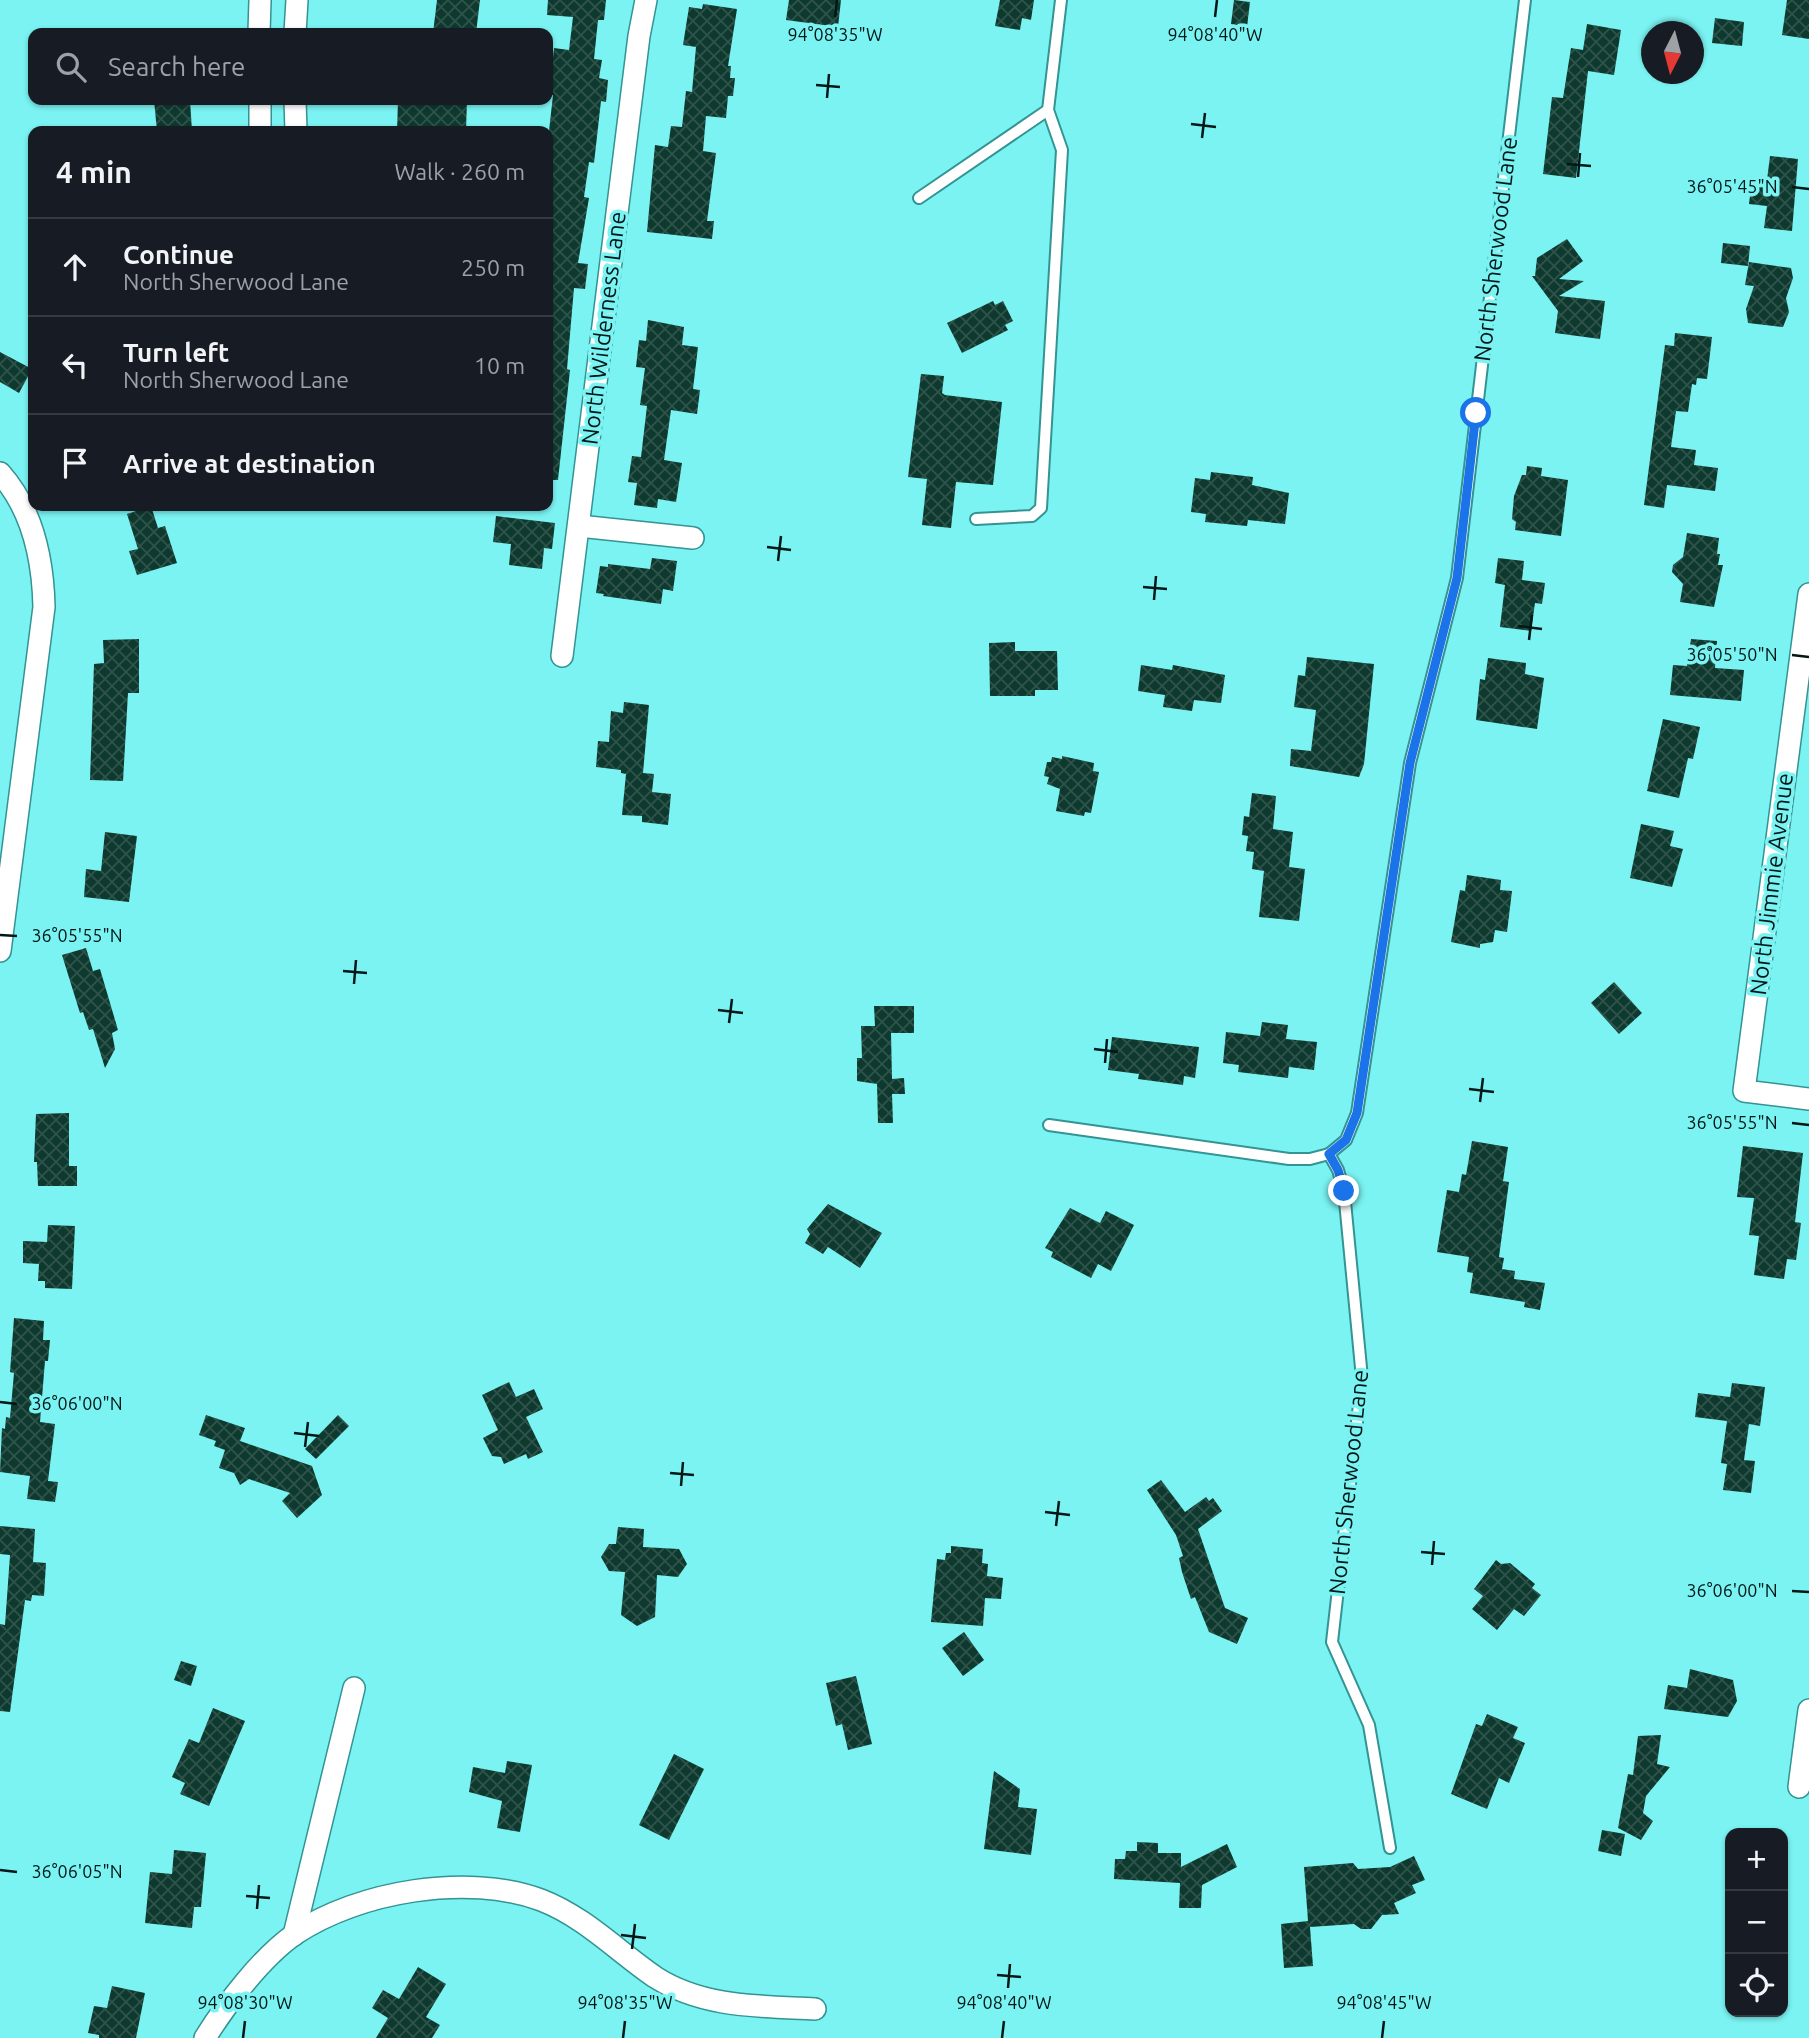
<!DOCTYPE html>
<meta charset="utf-8">
<style>
body{margin:0;font-family:Ubuntu,sans-serif;background:#242831;color:#f1f3f6}
.controls{position:absolute;right:21px;bottom:21px;display:grid;overflow:hidden;border-radius:14px;box-shadow:0 2px 5px #0004}
.controls button{width:63px;height:63px;display:grid;place-items:center;padding:0;border:0;border-bottom:2px solid #363941;background:#171b24;color:#f1f3f6;font:35px sans-serif}
.compass{position:absolute;left:1641px;top:21px;width:63px;height:63px;border-radius:50%;background:#171b24;box-shadow:0 2px 5px #0004;rotate:186deg}
.stop{position:absolute;width:21px;height:21px;margin:-16px;border:5px solid #1a73e8;border-radius:50%;background:#fff}
.stop.end{background:#1a73e8;border-color:#fff;box-shadow:0 2px 7px #0008}
.list{margin:0;padding:0;list-style:none}
h2{display:flex;justify-content:space-between;align-items:center;height:91px;margin:0;padding:0 28px;font-size:30px}
h2 small{font-size:23px;font-weight:400;color:#9ea1a6}
.list li{display:grid;grid-template-columns:46px 1fr auto;gap:21px;align-items:center;box-sizing:border-box;height:98px;padding:0 28px;border-top:2px solid #363941}
.list b{display:block;font-size:26px;white-space:nowrap}
.list p{margin:0;font-size:23px;white-space:nowrap;color:#9ea1a6}
.list em{font-size:23px;font-style:normal;color:#9ea1a6}
.icon{flex:none;width:38px;height:38px;fill:none;stroke:currentColor;stroke-width:2;stroke-linecap:round;stroke-linejoin:round}
.map{position:relative;flex:none;width:1809px;height:2038px;overflow:hidden}
.search{position:absolute;background:#171b24;box-shadow:0 2px 5px #0004;left:28px;top:28px;width:525px;height:77px;display:flex;align-items:center;gap:18px;box-sizing:border-box;padding:0 24px;border-radius:14px;color:#9ea1a6;font-size:26px}
.panel{position:absolute;background:#171b24;box-shadow:0 2px 5px #0004;left:28px;top:126px;width:525px;height:385px;border-radius:14px}
.map>svg:first-child{display:block}
.building{fill:url(#building-cross-hatch)}
.lines{fill:none;stroke-linecap:round;stroke-linejoin:round}
.lane-casing{stroke:#349393;stroke-width:14}
.street-casing{stroke:#349393;stroke-width:24}
.lane{stroke:#fff;stroke-width:10}
.street{stroke:#fff;stroke-width:21}
.route{stroke:#1a73e8;stroke-width:9}
.ticks{fill:none;stroke:#001818;stroke-width:2.5}
.labels{text-anchor:middle;dominant-baseline:central;stroke-width:7;stroke-linejoin:round;paint-order:stroke}
.street-label{font-size:23px;fill:#001818;stroke:#7af3f2}
.ticks-label{font-size:18px;text-anchor:middle;fill:#001818;stroke:#7af3f2;stroke-width:7;stroke-linejoin:round;paint-order:stroke}
</style>
<div class="map">
<svg width="1809" height="2038" viewBox="0 0 1809 2038">
<defs>
<pattern id="building-cross-hatch" width="8" height="8" patternUnits="userSpaceOnUse" patternTransform="scale(1.75)"><rect width="8" height="8" fill="#0e392f"/><path d="M0 0l8 8M0 8l8-8" fill="none" stroke="#2f534b"/></pattern>
</defs>
<rect width="100%" height="100%" fill="#7af3f2"/>
<g class="building">
<polygon points="437,0 480,0 476,33 433,33"/>
<polygon points="548,0 606,0 604,20 598,20 594,59 602,60 599,78 608,80 606,102 601,101 594,163 589,162 584,197 589,198 578,263 588,264 585,289 574,288 567,369 570,370 558,480 548,480 548,140 553,95 549,95 554,48 569,50 573,17 547,15"/>
<polygon points="789,0 841,0 838,27 786,20"/>
<polygon points="1000,0 1034,0 1031,20 1022,18 1020,30 995,26"/>
<polygon points="1234,0 1250,2 1247,27 1231,24"/>
<polygon points="1787,0 1809,0 1809,39 1782,35"/>
<polygon points="703,4 737,9 728,66 731,66 730,78 735,78 733,96 728,96 726,118 706,116 703,151 716,153 707,221 714,221 712,239 647,232 655,145 668,147 671,126 682,127 686,91 692,92 696,47 683,45 689,7 702,9"/>
<polygon points="1715,18 1744,22 1742,46 1712,43"/>
<polygon points="1587,24 1621,30 1614,75 1588,71 1576,178 1543,174 1552,97 1563,98 1571,48 1583,50"/>
<polygon points="154,100 190,100 192,131 157,131"/>
<polygon points="398,100 467,100 466,131 397,131"/>
<polygon points="1770,156 1798,159 1792,231 1764,228 1767,206 1749,204 1752,178 1767,180"/>
<polygon points="1567,239 1583,261 1559,279 1584,281 1559,296 1605,301 1600,339 1555,333 1558,311 1532,276 1535,276 1537,258"/>
<polygon points="1723,243 1750,246 1748,266 1721,263"/>
<polygon points="1749,262 1791,268 1793,278 1786,298 1789,312 1783,327 1748,323 1746,309 1754,286 1745,285"/>
<polygon points="993,301 995,305 1003,301 1013,321 1005,325 1008,330 962,353 947,323"/>
<polygon points="648,320 684,327 682,345 698,347 693,389 700,390 697,414 671,410 664,460 682,463 676,502 658,499 657,508 634,505 637,483 628,482 632,456 641,457 647,406 640,405 645,368 636,367 639,340 646,341"/>
<polygon points="1675,333 1712,337 1707,379 1697,378 1696,385 1692,384 1688,412 1676,411 1671,447 1696,450 1694,465 1718,468 1715,491 1667,485 1664,508 1644,505 1665,345 1674,346"/>
<polygon points="0,352 32,369 19,393 0,382"/>
<polygon points="921,374 944,376 942,393 945,395 1002,402 993,485 956,482 951,528 922,525 927,479 908,477"/>
<polygon points="1527,466 1542,468 1541,476 1568,480 1561,536 1515,530 1516,522 1512,519 1514,496 1522,475 1526,475"/>
<polygon points="1211,472 1253,477 1252,485 1289,493 1285,524 1248,520 1247,526 1205,522 1206,514 1191,512 1195,478 1210,480"/>
<polygon points="151,506 158,528 165,526 177,563 137,575 129,551 138,549 127,514"/>
<polygon points="496,516 555,523 552,549 544,548 542,569 509,565 511,544 493,542"/>
<polygon points="1687,533 1719,538 1717,554 1720,554 1718,565 1723,565 1714,607 1680,602 1683,584 1672,572 1673,565 1683,557"/>
<polygon points="652,558 677,561 673,591 663,589 661,604 603,596 604,594 596,593 600,566 608,567 608,564 650,569"/>
<polygon points="1498,558 1524,561 1522,580 1545,583 1542,604 1535,603 1531,631 1500,627 1505,585 1495,583"/>
<polygon points="139,639 139,693 128,693 123,781 90,780 94,664 104,663 103,640"/>
<polygon points="1691,639 1717,641 1715,668 1744,670 1741,701 1670,695 1673,665 1687,666"/>
<polygon points="1015,642 1015,651 1057,651 1058,690 1035,690 1035,696 990,696 989,643"/>
<polygon points="1307,657 1374,664 1364,764 1359,777 1290,766 1291,749 1311,751 1316,710 1294,707 1298,675 1305,676"/>
<polygon points="1488,658 1526,663 1525,674 1544,678 1537,729 1476,720 1480,679 1485,680"/>
<polygon points="1141,665 1172,670 1173,665 1225,675 1221,703 1194,700 1192,711 1163,707 1165,695 1138,691"/>
<polygon points="624,702 649,705 643,773 654,774 652,792 671,794 668,825 642,822 642,816 622,815 626,774 621,773 621,770 596,767 598,741 609,742 611,711 623,713"/>
<polygon points="1663,719 1700,727 1693,759 1688,758 1679,798 1647,791"/>
<polygon points="1062,756 1094,763 1093,771 1099,772 1091,813 1085,812 1084,816 1056,811 1060,789 1047,784 1049,777 1044,776 1047,762 1051,762 1052,757 1062,759"/>
<polygon points="1252,793 1276,796 1273,829 1293,832 1289,867 1305,869 1299,921 1259,917 1264,871 1252,869 1254,852 1246,851 1248,836 1242,835 1244,816 1249,817"/>
<polygon points="1641,824 1674,831 1670,846 1683,849 1672,887 1630,878"/>
<polygon points="105,832 137,836 129,902 84,897 86,869 101,871"/>
<polygon points="1467,875 1501,880 1500,890 1512,891 1507,932 1495,930 1493,942 1480,944 1480,948 1451,942 1460,890 1465,891"/>
<polygon points="86,948 93,971 100,969 118,1030 112,1033 115,1049 105,1068 93,1029 89,1030 83,1012 80,1013 62,955"/>
<polygon points="1614,982 1642,1013 1619,1034 1591,1003"/>
<polygon points="874,1006 914,1006 914,1033 891,1033 892,1079 904,1078 905,1094 892,1094 893,1123 878,1123 877,1084 857,1081 857,1058 862,1058 861,1026 875,1026"/>
<polygon points="1262,1022 1288,1025 1286,1039 1317,1042 1314,1070 1289,1067 1288,1078 1238,1072 1239,1065 1223,1063 1226,1032 1260,1036"/>
<polygon points="1112,1037 1199,1047 1195,1078 1184,1076 1183,1085 1138,1079 1139,1074 1108,1070"/>
<polygon points="69,1113 69,1166 77,1166 77,1186 38,1186 37,1162 34,1162 36,1114"/>
<polygon points="1472,1141 1508,1147 1503,1181 1509,1182 1499,1257 1504,1258 1502,1269 1515,1271 1514,1279 1545,1283 1540,1310 1524,1307 1525,1302 1470,1293 1473,1273 1467,1272 1469,1257 1437,1252 1447,1190 1459,1192 1462,1174 1466,1175"/>
<polygon points="1743,1146 1803,1153 1795,1222 1801,1223 1796,1260 1787,1259 1784,1279 1754,1275 1759,1236 1749,1235 1754,1198 1737,1197"/>
<polygon points="828,1204 882,1233 860,1268 828,1247 823,1254 805,1243 810,1234 807,1229"/>
<polygon points="1070,1208 1100,1223 1106,1211 1134,1225 1111,1271 1098,1264 1091,1278 1051,1257 1053,1252 1045,1248"/>
<polygon points="48,1225 75,1226 72,1289 45,1288 45,1281 38,1281 39,1264 23,1263 23,1241 47,1242"/>
<polygon points="14,1318 44,1321 43,1340 50,1340 48,1361 45,1361 40,1422 55,1424 48,1481 58,1482 55,1502 27,1499 30,1476 0,1472 2,1428 5,1429 6,1417 10,1418 14,1373 10,1372"/>
<polygon points="509,1382 516,1397 534,1389 543,1409 526,1417 543,1452 528,1459 526,1454 504,1464 501,1457 492,1456 483,1438 498,1430 482,1395"/>
<polygon points="1732,1383 1765,1387 1760,1426 1749,1424 1744,1460 1755,1461 1751,1493 1723,1490 1727,1464 1721,1463 1727,1421 1695,1417 1698,1393 1730,1397"/>
<polygon points="206,1415 245,1428 240,1441 312,1466 322,1495 297,1518 282,1501 290,1493 249,1479 240,1485 234,1473 219,1468 225,1450 214,1446 216,1441 199,1435"/>
<polygon points="338,1415 349,1426 316,1459 305,1449"/>
<polygon points="1161,1480 1185,1512 1206,1497 1209,1501 1213,1498 1222,1511 1198,1529 1225,1608 1248,1618 1237,1644 1209,1632 1195,1597 1191,1599 1182,1572 1179,1558 1183,1556 1176,1535 1147,1490"/>
<polygon points="0,1526 35,1529 33,1562 46,1563 44,1596 32,1595 31,1601 25,1600 10,1712 0,1711 0,1624 5,1625 10,1555 0,1554"/>
<polygon points="618,1527 644,1529 643,1547 679,1549 687,1564 678,1577 657,1575 655,1617 637,1626 621,1615 625,1572 609,1571 601,1557 609,1544 616,1544"/>
<polygon points="951,1546 983,1549 982,1563 988,1564 987,1576 1003,1578 1001,1599 985,1598 983,1626 931,1622 937,1559 945,1560 946,1553 951,1553"/>
<polygon points="1496,1560 1501,1564 1510,1563 1535,1584 1532,1588 1541,1595 1524,1616 1514,1609 1497,1630 1472,1609 1483,1596 1474,1589"/>
<polygon points="964,1632 984,1660 963,1676 942,1648"/>
<polygon points="181,1661 197,1666 191,1686 174,1680"/>
<polygon points="1690,1669 1733,1680 1737,1701 1728,1717 1664,1709 1668,1685 1687,1688"/>
<polygon points="856,1676 872,1744 848,1750 842,1724 836,1726 826,1683"/>
<polygon points="213,1708 245,1721 209,1806 180,1794 185,1783 172,1777 189,1739 199,1743"/>
<polygon points="1487,1714 1518,1727 1513,1738 1525,1743 1509,1783 1499,1778 1487,1809 1451,1794 1476,1724 1482,1726"/>
<polygon points="1661,1735 1657,1764 1670,1767 1646,1796 1643,1813 1653,1821 1641,1840 1618,1828 1628,1774 1633,1775 1638,1736"/>
<polygon points="674,1754 704,1769 669,1840 639,1825"/>
<polygon points="507,1761 532,1765 520,1832 497,1828 502,1801 469,1792 473,1767 505,1773"/>
<polygon points="994,1771 1020,1789 1018,1807 1037,1809 1031,1855 984,1849"/>
<polygon points="1602,1830 1625,1834 1621,1856 1598,1851"/>
<polygon points="1137,1842 1158,1843 1158,1853 1181,1853 1181,1867 1227,1844 1237,1867 1202,1885 1201,1908 1179,1908 1180,1883 1114,1879 1115,1859 1125,1859 1126,1851 1137,1851"/>
<polygon points="174,1850 206,1853 201,1907 194,1907 192,1928 145,1923 150,1872 172,1874"/>
<polygon points="1414,1856 1425,1880 1412,1885 1416,1893 1394,1903 1399,1914 1382,1915 1371,1929 1361,1929 1354,1924 1310,1927 1313,1966 1284,1968 1281,1924 1308,1921 1304,1867 1353,1863 1358,1869 1390,1867"/>
<polygon points="418,1967 446,1984 426,2017 440,2025 432,2038 376,2038 388,2018 372,2008 383,1990 399,1999"/>
<polygon points="112,1986 145,1993 136,2038 99,2038 99,2035 88,2033 94,2006 107,2008"/>
</g>
<g class="lines">
<g class="lane-casing">
<g id="lane">
<polyline points="919,198 1048,110"/>
<polyline points="976,519 1032,516 1041,508 1062,150 1048,110 1061,0"/>
<polyline points="1049,1125 1289,1159 1310,1159 1329,1154"/>
<polyline points="1390,1848 1369,1725 1332,1642 1362,1378 1344,1191 1338,1170 1329,1154 1346,1140 1357,1113 1410,763 1457,578 1525,0"/>
</g>
</g>
<g class="street-casing">
<g id="street">
<polyline points="259,33 260,0"/>
<polyline points="295,33 297,0"/>
<polyline points="260,100 260,131"/>
<polyline points="295,100 296,131"/>
<path d="M0 473C33 510 43 560 44 607L0 951"/>
<polyline points="579,526 693,538"/>
<polyline points="1809,594 1744,1091 1809,1099"/>
<polyline points="562,656 639,36 646,0"/>
<polyline points="1799,1787 1809,1710"/>
<polyline points="294,1935 354,1688"/>
<path d="M205 2038C226 2004 262 1957 295 1934 359 1891 468 1873 541 1900 585 1917 617 1951 655 1977 703 2008 761 2006 815 2009"/>
</g>
</g>
<use href="#lane" class="lane"/>
<use href="#street" class="street"/>
</g>
<g class="lines">
<polyline class="route" points="1344,1191 1338,1170 1329,1154 1346,1140 1357,1113 1410,763 1457,578 1476,413"/>
</g>
<path class="ticks" d="M835 17 837 0M1215 17 1217 0M816 85 840 87M827 98 829 74M1191 124 1216 127M1202 138 1205 113M1567 164 1591 166M1578 177 1580 153M1792 187 1809 189M767 547 791 550M778 561 781 536M1143 587 1167 589M1154 600 1156 576M1518 626 1542 629M1529 640 1532 615M1792 655 1809 657M0 935 17 936M343 971 367 973M354 984 356 960M718 1010 743 1013M729 1023 732 999M1094 1049 1118 1052M1105 1063 1107 1039M1469 1089 1494 1092M1480 1102 1483 1078M1792 1123 1809 1125M0 1402 17 1404M294 1433 319 1436M305 1447 308 1422M670 1473 694 1475M681 1486 683 1462M1045 1512 1070 1515M1056 1526 1059 1501M1421 1552 1445 1554M1432 1565 1434 1541M1792 1591 1809 1592M0 1870 17 1872M246 1896 270 1898M257 1909 259 1885M621 1935 646 1938M632 1949 635 1924M997 1975 1021 1977M1008 1988 1010 1964M243 2038 245 2021M623 2038 625 2021M1002 2038 1004 2021M1382 2038 1384 2021"/>
<g class="labels">
<g class="street-label">
<text transform="translate(1495 249) rotate(-83)">North Sherwood Lane</text>
<text transform="translate(603 328) rotate(-83)">North Wilderness Lane</text>
<text transform="translate(1771 884) rotate(-83)">North Jimmie Avenue</text>
<text transform="translate(1348 1482) rotate(-84)">North Sherwood Lane</text>
</g>
</g>
<g class="ticks-label">
<text x="835" y="41">94°08'35"W</text>
<text x="1215" y="41">94°08'40"W</text>
<text x="1732" y="193">36°05'45"N</text>
<text x="1732" y="661">36°05'50"N</text>
<text x="77" y="942">36°05'55"N</text>
<text x="1732" y="1129">36°05'55"N</text>
<text x="77" y="1410">36°06'00"N</text>
<text x="1732" y="1597">36°06'00"N</text>
<text x="77" y="1878">36°06'05"N</text>
<text x="245" y="2009">94°08'30"W</text>
<text x="625" y="2009">94°08'35"W</text>
<text x="1004" y="2009">94°08'40"W</text>
<text x="1384" y="2009">94°08'45"W</text>
</g>
</svg>
<div class="controls">
<button>+</button>
<button>−</button>
<button><svg class="icon" aria-label="locate" viewBox="0 0 24 24"><circle cx="12" cy="12" r="6"/><path d="M12 2v4M12 18v4M2 12h4M18 12h4"/></svg></button>
</div>
<svg class="compass" viewBox="-18 -18 36 36"><path d="M0-13l5 13h-10z" fill="#e53935"/><path d="M0 13l5-13h-10z" fill="#9ea1a6"/></svg>
<div class="stop" style="left:1476px;top:413px"></div>
<div class="stop end" style="left:1344px;top:1191px"></div>
<div class="search"><svg class="icon" aria-label="search" viewBox="0 0 24 24"><circle cx="10" cy="10" r="6"/><path d="M15 15l6 6"/></svg>Search here</div>
<section class="panel">
<h2>4 min<small>Walk · 260 m</small></h2>
<ul class="list">
<li><svg class="icon" aria-label="ahead" viewBox="0 0 24 24"><path d="M12 20V5M6 11l6-6 6 6"/></svg><div><b>Continue</b><p>North Sherwood Lane</p></div><em>250 m</em></li>
<li><svg class="icon" aria-label="left" viewBox="0 0 24 24"><path d="M17 20v-9H6M10 6l-5 5 5 5"/></svg><div><b>Turn left</b><p>North Sherwood Lane</p></div><em>10 m</em></li>
<li><svg class="icon" aria-label="arrive" viewBox="0 0 24 24"><path d="M6 21V4h12l-3 4 3 4H6"/></svg><div><b>Arrive at destination</b></div></li>
</ul>
</section>
</div>
